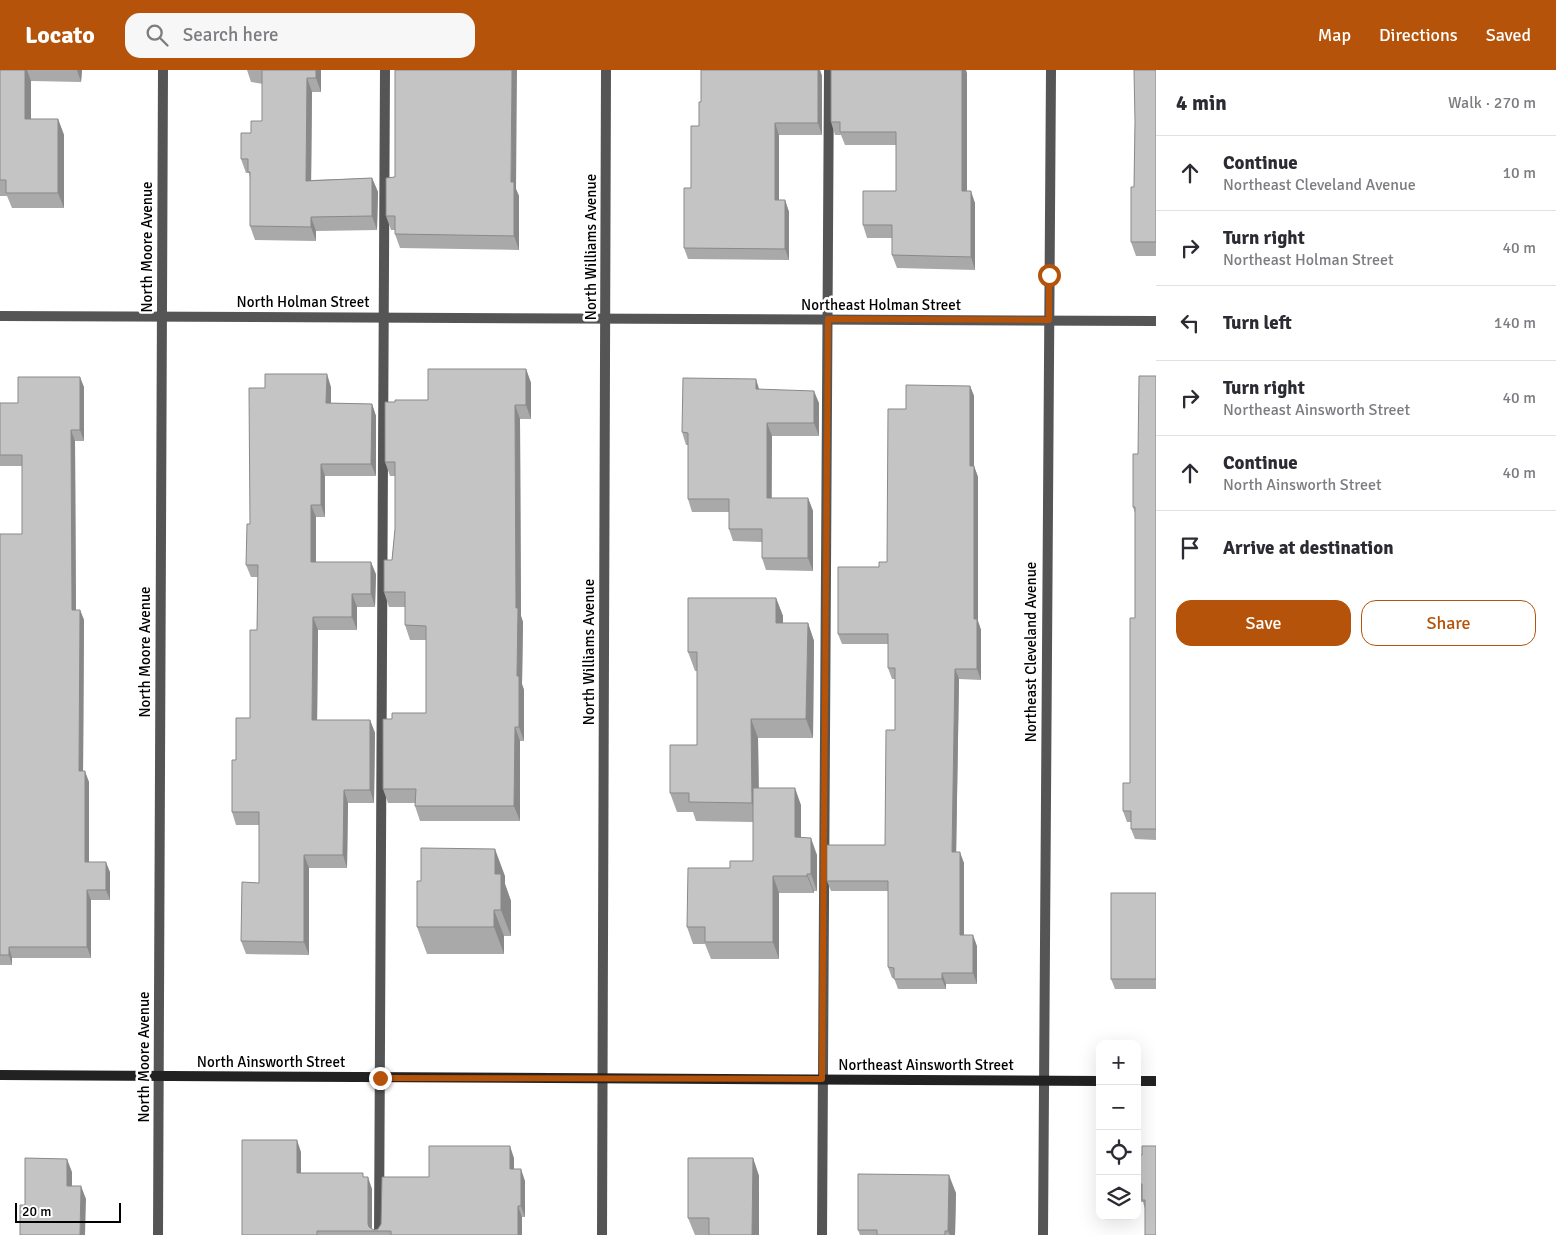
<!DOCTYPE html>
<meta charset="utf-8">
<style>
body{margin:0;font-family:Signika,sans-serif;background:#f7f7f7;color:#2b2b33}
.controls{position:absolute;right:15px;bottom:15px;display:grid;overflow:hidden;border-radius:10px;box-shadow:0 5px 20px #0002}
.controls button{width:45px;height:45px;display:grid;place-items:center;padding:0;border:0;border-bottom:1px solid #e1e1e2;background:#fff;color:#2b2b33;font:25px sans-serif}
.scale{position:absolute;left:15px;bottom:12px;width:106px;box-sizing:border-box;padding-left:5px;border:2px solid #000;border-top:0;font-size:14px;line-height:18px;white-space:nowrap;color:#000;-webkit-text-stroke:4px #fff;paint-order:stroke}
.stop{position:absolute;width:15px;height:15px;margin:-11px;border:4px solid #b45309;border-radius:50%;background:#fff}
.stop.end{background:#b45309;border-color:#fff;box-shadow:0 1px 5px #0008}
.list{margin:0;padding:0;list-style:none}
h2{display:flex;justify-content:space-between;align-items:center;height:65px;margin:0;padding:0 20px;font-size:21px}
h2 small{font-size:16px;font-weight:400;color:#7c7c81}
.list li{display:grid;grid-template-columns:32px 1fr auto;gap:15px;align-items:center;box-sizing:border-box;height:75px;padding:0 20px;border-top:1px solid #e1e1e2}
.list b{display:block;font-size:19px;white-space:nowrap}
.list p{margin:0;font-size:16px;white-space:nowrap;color:#7c7c81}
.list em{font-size:16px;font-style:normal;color:#7c7c81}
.actions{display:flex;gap:10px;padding:15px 20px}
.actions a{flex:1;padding:11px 0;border:1px solid #b45309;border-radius:15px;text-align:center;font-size:18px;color:#b45309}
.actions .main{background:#b45309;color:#fff}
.icon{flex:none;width:28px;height:28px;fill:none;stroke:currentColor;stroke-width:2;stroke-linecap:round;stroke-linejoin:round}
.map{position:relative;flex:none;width:1156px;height:1165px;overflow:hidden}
header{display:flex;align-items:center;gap:30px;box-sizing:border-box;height:70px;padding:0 25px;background:#b45309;color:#fff}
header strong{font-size:24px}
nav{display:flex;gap:28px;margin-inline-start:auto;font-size:18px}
.search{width:350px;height:45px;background:#f7f7f7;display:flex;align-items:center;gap:12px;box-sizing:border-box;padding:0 18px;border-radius:15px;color:#7c7c81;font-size:19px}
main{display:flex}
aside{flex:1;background:#fff}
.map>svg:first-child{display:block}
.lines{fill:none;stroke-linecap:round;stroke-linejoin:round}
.lane{stroke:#555;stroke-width:10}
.street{stroke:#555;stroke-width:10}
.secondary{stroke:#222;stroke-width:10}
.wall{fill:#a9a9a9}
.shaded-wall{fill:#898989}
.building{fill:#c4c4c4;stroke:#898989}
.route{stroke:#b45309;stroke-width:6}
.labels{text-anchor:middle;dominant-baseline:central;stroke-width:5;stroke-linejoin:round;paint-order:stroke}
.street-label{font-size:15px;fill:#000;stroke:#fff}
</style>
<header>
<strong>Locato</strong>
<div class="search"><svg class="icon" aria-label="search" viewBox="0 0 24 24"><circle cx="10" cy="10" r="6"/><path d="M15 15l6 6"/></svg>Search here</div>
<nav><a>Map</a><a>Directions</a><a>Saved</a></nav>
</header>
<main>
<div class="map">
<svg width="1156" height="1165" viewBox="0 0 1156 1165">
<rect width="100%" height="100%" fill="#fff"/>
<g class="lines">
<g class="lane">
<polyline points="379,1165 385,0"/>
<polyline points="822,1165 829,0"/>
</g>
<g class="street">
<polyline points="0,246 1156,251"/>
<polyline points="158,1165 163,0"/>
<polyline points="602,1165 606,0"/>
<polyline points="1043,1165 1051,0"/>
</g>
<g class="secondary">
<polyline points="0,1005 1100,1011"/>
<polyline points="1137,1011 1156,1011"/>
</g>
</g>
<g class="wall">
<polygon points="0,0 82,0 81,12 31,11 31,49 58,49 64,65 64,138 12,138 7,126 0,126"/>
<polygon points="247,0 321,0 321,22 312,22 311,110 372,108 378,122 377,160 316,161 316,171 255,170 250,156 250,108 249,103 246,103 241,89 251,63 262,51 263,14 251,12"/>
<polygon points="701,0 820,0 822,6 822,65 779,65 779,130 785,130 789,142 789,190 688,189 684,178 691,118 699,56 701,32"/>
<polygon points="1156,0 1156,186 1136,186 1131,172 1134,117 1135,52"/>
<polygon points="967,3 967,121 975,133 975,200 897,198 892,185 892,168 867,168 863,155 896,121 896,75 845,75 841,65 835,65 831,52"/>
<polygon points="395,107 516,119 519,126 519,180 400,178 395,164 395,160 391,160 386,146"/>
<polygon points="526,299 531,313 531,349 520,349 521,546 523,552 522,614 524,620 524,671 520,671 520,751 420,751 415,736 415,733 388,733 383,719 392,649 426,643 426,570 410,570 405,555 405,537 389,537 384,522 392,490 395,459 395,406 390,406 385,392 428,330"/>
<polygon points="1156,306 1156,770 1135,769 1131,759 1131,752 1127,752 1123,741 1130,713 1135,548 1135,443 1133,437 1138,384"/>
<polygon points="970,316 974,326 974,396 978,407 978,551 981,560 981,610 959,609 956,782 964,793 964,865 977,876 977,914 946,914 946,919 898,919 894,908 892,908 888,897 888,821 831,821 827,811 885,775 895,660 895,609 892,609 888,598 888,574 842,574 838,564 879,497 887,492 906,339"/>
<polygon points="84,317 84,371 75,371 76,540 80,540 84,550 83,701 89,712 89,792 110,802 110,830 91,830 91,888 12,888 12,895 0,895 0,464 22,464 22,396 0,396 0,333 18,333"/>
<polygon points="331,317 331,333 372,334 376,346 376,406 325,406 325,447 316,447 316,492 376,504 375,537 357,537 357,560 318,560 317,650 370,650 375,663 374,733 348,733 347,798 309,798 309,885 246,884 241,871 259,813 259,755 236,755 232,742 236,690 250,648 257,560 258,507 251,507 246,495 265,318"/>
<polygon points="759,319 819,333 819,366 772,366 772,428 808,428 813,441 813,501 766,500 762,488 762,472 733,471 729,459 729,442 692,442 688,429 688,375 686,375 682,362"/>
<polygon points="776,528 783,546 783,553 808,553 814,571 813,668 758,668 759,718 801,735 801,768 817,785 817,821 814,821 814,823 779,823 779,889 711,889 705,874 693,874 687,857 730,798 753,791 753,752 696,751 693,742 677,742 670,723 697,675 697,601 695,601 688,582"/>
<polygon points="505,806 505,814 511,831 511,866 504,866 504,884 427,884 417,857"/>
<polygon points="1156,823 1156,919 1115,919 1111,909"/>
<polygon points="1156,1076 1145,1139 1143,1132 1137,1132 1137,1085 1142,1085"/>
<polygon points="301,1082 301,1103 365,1107 372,1119 372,1159 374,1160 378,1159 429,1107 514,1088 514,1099 525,1111 525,1147 522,1147 522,1165 242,1165"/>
<polygon points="753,1088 759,1106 759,1165 695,1165 688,1148"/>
<polygon points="956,1123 955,1165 860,1165 858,1160"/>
</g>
<g class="shaded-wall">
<polygon points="25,0 27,0 31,11 31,65 25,49"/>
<polygon points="77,0 82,0 81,12"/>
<polygon points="316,0 321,0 321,22 316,8"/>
<polygon points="512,0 517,0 516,119 519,126 519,180 514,166 511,112"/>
<polygon points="818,0 820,0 822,6 822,65 818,53"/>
<polygon points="962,0 966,0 967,3 967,133 962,121"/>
<polygon points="307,8 312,22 311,125 306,111"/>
<polygon points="58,49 64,65 64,138 58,123"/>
<polygon points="775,53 779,65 779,142 775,130"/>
<polygon points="372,108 378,122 377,160 372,146"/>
<polygon points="971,121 975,133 975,200 971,187"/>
<polygon points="785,130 789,142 789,190 785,179"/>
<polygon points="311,147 316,161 316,171 311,157"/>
<polygon points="526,299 531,313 531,349 526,335"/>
<polygon points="327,304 331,317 331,346 326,333"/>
<polygon points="80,307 84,317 84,371 80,360"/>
<polygon points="756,309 760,322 756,319"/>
<polygon points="970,316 974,326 974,407 970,396"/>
<polygon points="814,321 819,333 819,366 814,353"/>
<polygon points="372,334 376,346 376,406 371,394"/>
<polygon points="515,335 520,349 521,546 523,552 522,614 524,620 524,671 519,657 517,606 516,538"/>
<polygon points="767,353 772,366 771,440 767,428"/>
<polygon points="71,360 75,371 76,550 72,540"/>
<polygon points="321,394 325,406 325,447 321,435"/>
<polygon points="974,396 978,407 978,551 981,560 981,610 977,599 974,549"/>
<polygon points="808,428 813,441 813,501 808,488"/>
<polygon points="311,435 316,447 316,504 311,492"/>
<polygon points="371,492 376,504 375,537 371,524"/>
<polygon points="352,524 357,537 357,560 352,547"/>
<polygon points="776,528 783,546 783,571 776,553"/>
<polygon points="80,540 84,550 83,712 79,701"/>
<polygon points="313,547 318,560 317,663 312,650"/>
<polygon points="808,553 814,571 813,668 806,649"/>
<polygon points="955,599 959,609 956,793 952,782"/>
<polygon points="751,649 758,668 759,752 752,733"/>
<polygon points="370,650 375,663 374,733 370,720"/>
<polygon points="515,657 520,671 520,751 514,736"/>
<polygon points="85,701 89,712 89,802 85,792"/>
<polygon points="795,718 801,735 801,784 795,767"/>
<polygon points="344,720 348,733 347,798 343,785"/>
<polygon points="811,768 817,785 817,821 811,804"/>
<polygon points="495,779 505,806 505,814 511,831 511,866 501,840 495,804"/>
<polygon points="960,782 964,793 964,876 960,865"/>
<polygon points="304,785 309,798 309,885 304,872"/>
<polygon points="106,792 110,802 110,830 106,820"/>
<polygon points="807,804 814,821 814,823 807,806"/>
<polygon points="773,806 779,823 779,889 773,872"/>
<polygon points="87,820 91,830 91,888 87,877"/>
<polygon points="494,840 504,866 504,884 494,857"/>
<polygon points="973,865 977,876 977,914 973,903"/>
<polygon points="9,877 12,888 12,895 9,885"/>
<polygon points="942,903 946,914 946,919 942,909"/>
<polygon points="297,1070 301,1082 301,1115 297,1103"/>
<polygon points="510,1076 514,1088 514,1111 510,1099"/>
<polygon points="753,1088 759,1106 759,1165 752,1165"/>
<polygon points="67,1089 72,1102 72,1129 67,1116"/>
<polygon points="521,1099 525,1111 525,1147 521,1136"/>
<polygon points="949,1105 956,1123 955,1165 950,1165 948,1161"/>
<polygon points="368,1107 372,1119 372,1161 371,1161 368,1154"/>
<polygon points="81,1116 86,1129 85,1165 80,1165"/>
<polygon points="518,1136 522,1147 522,1165 518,1165"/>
</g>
<g class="building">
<polygon points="0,0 25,0 25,49 58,49 58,123 6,123 6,110 0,110"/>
<polygon points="262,0 316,0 316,8 307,8 306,111 372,108 372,146 311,147 311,157 250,156 250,102 248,102 248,89 241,89 241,63 251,63 251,51 262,51"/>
<polygon points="395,0 512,0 511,112 514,112 514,166 395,164 395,146 386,146 386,108 395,107"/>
<polygon points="701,0 818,0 818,53 775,53 775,130 785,130 785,179 684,178 684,118 691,118 691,56 699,56 699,32 701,32"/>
<polygon points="831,0 962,0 962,121 971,121 971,187 892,185 892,155 863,155 863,121 896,121 896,62 840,62 840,52 831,52"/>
<polygon points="1134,0 1156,0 1156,172 1131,172 1131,117 1134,117 1135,52"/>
<polygon points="428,299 526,299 526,335 515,335 516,538 518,538 517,606 519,606 519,657 515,657 514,736 415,736 416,719 383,719 383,649 392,649 392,643 426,643 426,556 405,555 405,522 384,522 384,490 392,490 395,459 395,392 385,392 385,332 395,332 395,330 428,330"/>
<polygon points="265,304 327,304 326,333 372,334 371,394 321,394 321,435 311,435 311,492 371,492 371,524 352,524 352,547 313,547 312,650 370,650 370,720 344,720 343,785 304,785 304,872 241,871 242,812 259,813 259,742 232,742 232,690 236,690 236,648 250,648 250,560 257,560 258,495 246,495 247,454 250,454 249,318 265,318"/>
<polygon points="1139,306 1156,306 1156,759 1131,759 1131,741 1123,741 1123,713 1130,713 1130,548 1135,548 1135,437 1133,437 1133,384 1138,384"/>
<polygon points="18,307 80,307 80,360 71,360 72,540 80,540 79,701 85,701 85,792 106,792 106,820 87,820 87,877 9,877 9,885 0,885 0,464 22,464 22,385 0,385 0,333 18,333"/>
<polygon points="683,308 756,309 756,319 814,321 814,353 767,353 767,428 808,428 808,488 762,488 762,459 729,459 729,429 688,429 688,363 682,362"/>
<polygon points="906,315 970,316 970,396 974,396 974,549 977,549 977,599 955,599 952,782 960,782 960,865 973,865 973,903 942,903 942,909 894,909 894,898 888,897 888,811 827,811 827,775 885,775 886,660 895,660 895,598 888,598 888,564 838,564 838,497 879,497 879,492 887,492 888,339 906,339"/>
<polygon points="688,528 776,528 776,553 808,553 806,649 751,649 752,733 689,732 689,723 670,723 670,675 697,675 697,582 688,582"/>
<polygon points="753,718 795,718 795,767 811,768 811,804 807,804 807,806 773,806 773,872 705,872 705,857 687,857 688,798 730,798 730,791 753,791"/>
<polygon points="421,778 495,779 495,804 501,804 501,840 494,840 494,857 417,857 417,811 421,811"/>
<rect x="1111" y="823" width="45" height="86"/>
<polygon points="242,1070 297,1070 297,1103 363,1103 363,1107 368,1107 368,1154 369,1157 374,1160 378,1159 381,1154 382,1107 429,1107 429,1076 510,1076 510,1099 521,1099 521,1136 518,1136 518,1165 391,1165 391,1161 317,1161 317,1165 242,1165"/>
<polygon points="1142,1076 1156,1076 1156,1165 1145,1165 1145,1130 1142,1130 1142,1114 1137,1114 1137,1085 1142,1085"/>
<polygon points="25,1088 67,1089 67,1116 81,1116 80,1165 20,1165 20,1135 25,1135"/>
<polygon points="688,1088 753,1088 752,1165 709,1165 709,1148 688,1148"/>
<polygon points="858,1104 949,1105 948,1161 945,1161 945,1165 877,1165 877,1160 858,1160"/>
</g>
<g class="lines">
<polyline class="route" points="380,1008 822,1009 828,249 1049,250 1049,205"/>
</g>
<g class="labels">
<g class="street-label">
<text transform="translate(147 177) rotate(-90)">North Moore Avenue</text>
<text transform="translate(591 177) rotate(-90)">North Williams Avenue</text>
<text x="303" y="232">North Holman Street</text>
<text x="881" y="235">Northeast Holman Street</text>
<text transform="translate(145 582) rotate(-90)">North Moore Avenue</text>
<text transform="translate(589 582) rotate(-90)">North Williams Avenue</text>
<text transform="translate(1031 582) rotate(-90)">Northeast Cleveland Avenue</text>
<text transform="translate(144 987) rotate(-90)">North Moore Avenue</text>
<text x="271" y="992">North Ainsworth Street</text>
<text x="926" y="995">Northeast Ainsworth Street</text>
</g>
</g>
</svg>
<div class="controls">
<button>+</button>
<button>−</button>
<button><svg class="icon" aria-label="locate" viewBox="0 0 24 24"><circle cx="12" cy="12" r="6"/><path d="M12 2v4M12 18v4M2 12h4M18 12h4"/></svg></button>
<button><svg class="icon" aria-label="layers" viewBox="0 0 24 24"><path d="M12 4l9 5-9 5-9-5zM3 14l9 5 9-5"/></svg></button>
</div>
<div class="scale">20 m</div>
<div class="stop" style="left:1049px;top:205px"></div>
<div class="stop end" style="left:380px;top:1008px"></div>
</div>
<aside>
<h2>4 min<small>Walk · 270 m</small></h2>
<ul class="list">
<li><svg class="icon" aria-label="ahead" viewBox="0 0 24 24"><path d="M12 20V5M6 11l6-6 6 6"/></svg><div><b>Continue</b><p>Northeast Cleveland Avenue</p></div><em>10 m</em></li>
<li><svg class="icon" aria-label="right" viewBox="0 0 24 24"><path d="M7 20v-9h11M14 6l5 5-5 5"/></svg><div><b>Turn right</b><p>Northeast Holman Street</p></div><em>40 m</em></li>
<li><svg class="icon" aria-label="left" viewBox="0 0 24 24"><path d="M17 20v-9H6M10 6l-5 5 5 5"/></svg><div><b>Turn left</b></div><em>140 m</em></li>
<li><svg class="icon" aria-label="right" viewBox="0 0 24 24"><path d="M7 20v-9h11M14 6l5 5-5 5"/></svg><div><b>Turn right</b><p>Northeast Ainsworth Street</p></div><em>40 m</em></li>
<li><svg class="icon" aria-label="ahead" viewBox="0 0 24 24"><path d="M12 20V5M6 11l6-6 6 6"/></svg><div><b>Continue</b><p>North Ainsworth Street</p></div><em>40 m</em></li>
<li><svg class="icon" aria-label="arrive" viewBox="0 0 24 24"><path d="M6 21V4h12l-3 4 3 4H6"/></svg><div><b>Arrive at destination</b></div></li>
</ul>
<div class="actions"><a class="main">Save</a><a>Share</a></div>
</aside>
</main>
